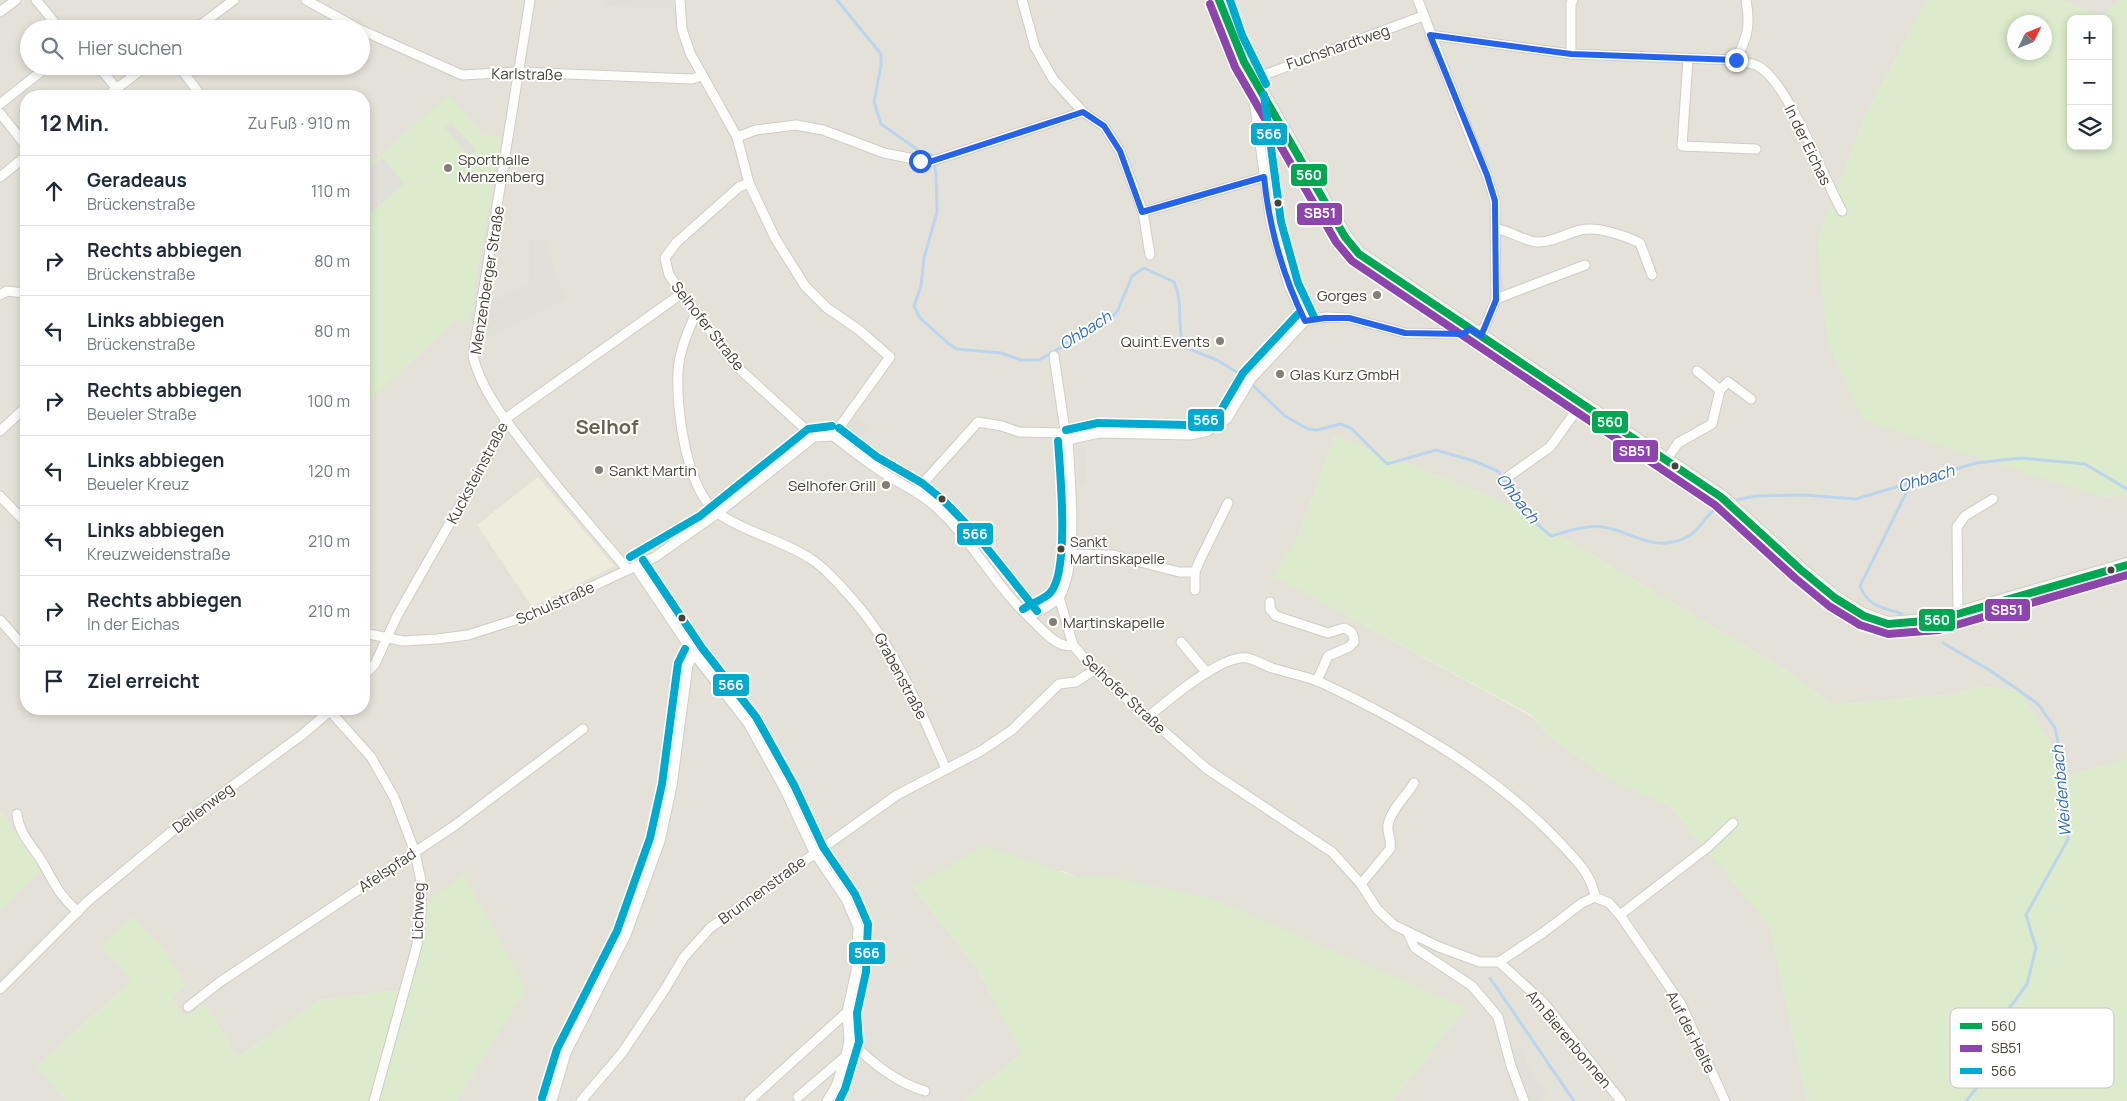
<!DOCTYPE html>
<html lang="de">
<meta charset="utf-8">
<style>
body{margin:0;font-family:Manrope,sans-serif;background:#f2f2f3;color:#1f2937}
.controls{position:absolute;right:15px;top:15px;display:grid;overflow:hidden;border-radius:10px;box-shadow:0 2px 8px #0003}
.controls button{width:45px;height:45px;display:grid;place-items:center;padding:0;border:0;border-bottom:1px solid #e0e1e3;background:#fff;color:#1f2937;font:25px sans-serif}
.compass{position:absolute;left:2007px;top:15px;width:45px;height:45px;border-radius:50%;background:#fff;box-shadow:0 2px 8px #0003;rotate:47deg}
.stop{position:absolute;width:15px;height:15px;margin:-11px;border:4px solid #2563eb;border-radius:50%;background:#fff}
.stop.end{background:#2563eb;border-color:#fff;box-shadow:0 1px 5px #0008}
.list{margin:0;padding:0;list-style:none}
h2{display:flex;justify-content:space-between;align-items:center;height:65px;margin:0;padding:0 20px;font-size:21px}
h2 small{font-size:16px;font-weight:400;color:#747a83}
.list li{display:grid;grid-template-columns:32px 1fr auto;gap:15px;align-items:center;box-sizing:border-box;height:70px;padding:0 20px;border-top:1px solid #e0e1e3}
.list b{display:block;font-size:19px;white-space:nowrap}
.list p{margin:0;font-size:16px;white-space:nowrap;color:#747a83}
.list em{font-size:16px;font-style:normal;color:#747a83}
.icon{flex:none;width:28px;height:28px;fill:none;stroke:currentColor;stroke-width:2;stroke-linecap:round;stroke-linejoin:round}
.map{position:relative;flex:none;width:2127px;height:1101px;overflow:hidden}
.search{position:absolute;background:#fff;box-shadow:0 2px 8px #0003;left:20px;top:20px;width:350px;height:55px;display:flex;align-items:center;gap:12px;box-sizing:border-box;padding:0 18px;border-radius:28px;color:#747a83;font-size:19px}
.panel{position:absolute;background:#fff;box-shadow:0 2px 8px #0003;left:20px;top:90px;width:350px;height:625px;border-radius:20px}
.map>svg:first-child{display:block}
.residential{fill:#e4e2d8;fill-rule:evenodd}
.education{fill:#eeecdd}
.green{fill:#dbebcb;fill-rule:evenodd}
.parking{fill:#e0dfda}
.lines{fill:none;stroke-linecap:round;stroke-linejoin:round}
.stream{stroke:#bcd5ee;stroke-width:3}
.street-casing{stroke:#cecdc8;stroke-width:11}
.secondary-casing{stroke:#d0cdc2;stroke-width:16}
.street{stroke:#fdfdfc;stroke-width:9}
.secondary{stroke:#f7f5ef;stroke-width:14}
.bus-1-casing{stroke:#fff;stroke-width:11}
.bus-2-casing{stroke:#fff;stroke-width:11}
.bus-3-casing{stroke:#fff;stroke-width:11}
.bus-1{stroke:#00a651;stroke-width:8}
.bus-2{stroke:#8e44ad;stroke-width:8}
.bus-3{stroke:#00a9ce;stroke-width:8}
.route{stroke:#2563eb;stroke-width:6}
.poi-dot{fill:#827f75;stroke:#fff;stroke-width:2}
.bus-dot{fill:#474236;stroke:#fff;stroke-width:2}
.labels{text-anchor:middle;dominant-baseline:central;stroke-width:4;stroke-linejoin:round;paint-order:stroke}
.bus-label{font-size:14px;fill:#474236;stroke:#fff;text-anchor:start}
.street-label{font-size:15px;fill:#474236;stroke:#fff}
.poi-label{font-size:15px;fill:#474236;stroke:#fff;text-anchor:start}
.water-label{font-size:16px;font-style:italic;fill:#316eb1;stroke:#fff}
.district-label{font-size:20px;font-weight:bold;fill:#69614e;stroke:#fff}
.key{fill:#fff;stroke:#c8c6c3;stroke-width:1}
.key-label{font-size:14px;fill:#474236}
.line-badge{stroke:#fff;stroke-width:2}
.badge-label{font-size:14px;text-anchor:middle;font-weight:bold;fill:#fff}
</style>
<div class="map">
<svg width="2127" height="1101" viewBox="0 0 2127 1101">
<rect width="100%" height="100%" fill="#f0f0eb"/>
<g class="residential">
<path d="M0 0H1927L1864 119 1817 243 2105 498 2127 494V759L2070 775 2019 690 1983 687 1945 695 1832 705 1784 669 1499 500 1335 436 1299 535 1274 576 1531 716 1549 736 1613 781 1669 805 1770 926 1807 1101H1393L1465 1008 1112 877H1077L1062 871 913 887 977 968 1022 1053 964 1101H457L525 989 427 903 422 944 409 989 320 1000 237 1058 206 1005 184 1018 171 997 186 985 132 981 37 1066 66 1101H0V911L43 868 0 811ZM29 29H361V66H29ZM26 96H364V709H26Z"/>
<polygon points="2061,0 2119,0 2103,17"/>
</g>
<polygon class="education" points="538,477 614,566 532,607 477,525"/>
<g class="green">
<path d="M1927 0H2061L2103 17 2119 0H2127V494L2105 498 1864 421 1828 344 1817 243 1864 119ZM2071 19H2108V146H2071ZM2014 22H2044V52H2014Z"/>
<polygon points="449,94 482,134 501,137 469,322 456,320 364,406 364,170"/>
<polygon points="1335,436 1499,500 1784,669 1832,705 1945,695 1983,687 2019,690 2070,775 2127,759 2127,1101 1807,1101 1770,927 1669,805 1613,781 1549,736 1531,715 1273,576 1299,535"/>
<polygon points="0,811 43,868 0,911"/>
<polygon points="984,846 1077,877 1112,877 1210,898 1466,1008 1393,1101 964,1101 1022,1053 977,968 913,887"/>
<polygon points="463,873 526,989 457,1101 66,1101 37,1066 132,981 101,945 132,917 163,948 186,985 171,997 184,1017 206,1005 237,1058 320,1000 409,989 422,944 427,903"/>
</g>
<g class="parking">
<polygon points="604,0 673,0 673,8 604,6"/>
<polygon points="451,123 476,150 470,156 445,128"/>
<polygon points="382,158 404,183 364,219 364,174"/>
<polygon points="529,240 546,241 555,274 567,298 481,342 483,305 529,284"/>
<polygon points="856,414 870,427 860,439 857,437 859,439 854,446 842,435"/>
<polygon points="1085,448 1086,485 1079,486 1078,449"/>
<polygon points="1512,1049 1523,1050 1526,1063 1548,1096 1541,1101 1531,1101 1516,1067"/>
</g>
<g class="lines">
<g class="stream">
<path d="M837 0 881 54V66L874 102 881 124 918 150 933 156 936 174 937 212 924 258 921 286 914 306 920 318 949 344 957 349 1001 353 1021 360H1039L1060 348 1093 325 1113 316 1118 310 1132 276 1144 268 1174 282C1184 303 1176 327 1184 347L1217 360 1243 376 1285 416 1308 429 1317 430 1340 424 1351 428 1387 464 1436 450 1474 461 1498 471 1528 516 1551 536C1568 531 1585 525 1603 527 1627 530 1647 548 1673 542 1703 536 1702 513 1723 504"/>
<polyline points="1731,501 1756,496 1804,495 1856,499 1976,463 2021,458 2085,464 2127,489"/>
<path d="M1902 614C1883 607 1868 607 1860 586L1910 485"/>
<polyline points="1943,643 1991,671 2038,704 2055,728 2060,750 2068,839 2026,915 2036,948 2027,984 1979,1050 1994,1067 1966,1101"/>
<polyline points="1490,978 1574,1101"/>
</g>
<g class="street-casing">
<g id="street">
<polyline points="36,0 60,29"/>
<polyline points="306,0 359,29"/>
<path d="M530 0 473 356C481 390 506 421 527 448 559 490 594 530 628 570"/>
<polyline points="680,0 682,29 690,53 737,137 749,183 775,238 805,286 827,308 859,330 890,357 833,436"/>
<polyline points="1022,0 1035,47 1053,79 1083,112"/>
<polyline points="1418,0 1473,144 1487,175 1495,201 1496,299 1481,336"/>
<polyline points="0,12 16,0"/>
<polyline points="195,29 234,0"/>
<polyline points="361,30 462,75 517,72 692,79 701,76"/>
<path d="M1430 35 1571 54 1736 60C1742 62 1752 63 1758 66 1789 83 1823 178 1842 211"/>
<polyline points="1571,54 1571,3 1573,0"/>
<polyline points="1688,59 1682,146 1756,149"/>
<path d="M1736 60C1747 37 1751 27 1746 0"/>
<polyline points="98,66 117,89"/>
<polyline points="179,66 201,96"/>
<polyline points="1253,79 1423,16"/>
<polyline points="1257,88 1253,92 1254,100 1271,224 1289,286 1305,321"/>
<polyline points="107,96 146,66"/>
<polyline points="0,104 48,66"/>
<polyline points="0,113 26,146"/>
<polyline points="737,137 756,130 796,125 823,130 884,153 929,162 1083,112 1104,126 1120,151 1143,212 1264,177"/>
<polyline points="0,177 26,156"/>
<polyline points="749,183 739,187 676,243 665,258 669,275 735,365 814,437"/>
<polyline points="1143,212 1150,255"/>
<path d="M1497 229C1510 231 1525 241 1537 242 1551 243 1567 233 1581 230 1597 226 1626 236 1640 243L1652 275"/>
<polyline points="0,295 7,291 24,293"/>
<polyline points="1496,299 1585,265"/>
<path d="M697 311C688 331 679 351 678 372 676 409 686 491 719 514 747 533 782 540 811 559 824 567 836 581 846 592 893 642 919 707 946 769"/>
<polyline points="1305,321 1325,317 1349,318 1405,333 1463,334 1470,329"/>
<polyline points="1054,356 1066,437"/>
<polyline points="1697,371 1720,390"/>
<polyline points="0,431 26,407"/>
<path d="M833 436C849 448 865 461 882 472 900 484 920 492 936 507 973 541 996 587 1032 620 1042 629 1058 650 1073 645"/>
<polyline points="1068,440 1099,433 1190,435 1208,431 1227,419 1251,379 1305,321"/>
<polyline points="1667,459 1678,443 1712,424 1720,390 1728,382 1751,399"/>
<polyline points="1509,476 1550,447 1582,403"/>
<polyline points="916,491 978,422 1002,426 1019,432 1064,433"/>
<polyline points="0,496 26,523"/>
<polyline points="1070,554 1113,555 1179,572 1195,572"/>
<polyline points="635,566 694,654 748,723 785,790 814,852 846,899 858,927 856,971 847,1012 849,1040 846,1056 836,1086 827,1101"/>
<polyline points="1195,590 1195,572 1199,562 1228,503"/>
<polyline points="1059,597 1073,645 1094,670 1207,769 1332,852 1361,884 1377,909 1394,925 1439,947 1480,962 1499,962 1544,1003 1621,1101"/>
<path d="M1270 602V609L1276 616 1328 633 1344 628C1351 631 1354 633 1354 642L1349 647 1328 656 1317 681"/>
<polyline points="1958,614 1957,527 1965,516 1993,499"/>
<path d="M1029 617C1037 611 1055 604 1060 596 1079 562 1070 479 1068 440"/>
<polyline points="0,620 23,646 26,647"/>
<polyline points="364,633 403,641 437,639 468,635 534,614 655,557 718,513 814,437 833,436"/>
<polyline points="1181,642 1207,673"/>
<polyline points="364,675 375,664 397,616 501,433 505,419 681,294"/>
<polyline points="330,711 371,757 394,797 415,852 421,881 421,913 417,945 374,1101"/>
<path d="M1148 717C1167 701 1222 654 1247 658 1256 660 1264 665 1272 668 1288 673 1305 676 1320 682 1407 723 1498 775 1564 847 1578 862 1592 876 1595 897"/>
<path d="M17 814C19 835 34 847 44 865 56 887 59 894 78 912"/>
<path d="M1361 884 1390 849C1392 840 1387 834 1388 825 1390 811 1407 795 1414 783"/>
<polyline points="1620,915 1708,847 1733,823"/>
<polyline points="1408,933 1415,948 1472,986 1498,1017 1511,1066 1524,1101"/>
<polyline points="1499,962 1544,932 1582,903 1595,897 1609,903 1620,915 1681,1004 1725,1101"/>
<polyline points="0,989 88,901 182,823 303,734 332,709"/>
<polyline points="188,1007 220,982 454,826 583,729"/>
<path d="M849 1040C871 1062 895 1082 925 1091"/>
<polyline points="798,1097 846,1056"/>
<polyline points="552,1101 566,1053 626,935 660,841 672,786 688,665 694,654"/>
<polyline points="581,1101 622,1053 665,989 684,957 710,928 897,795 981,751 1012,730 1059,684 1076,682 1094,670"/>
<polyline points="749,1101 847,1012"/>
</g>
</g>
<g class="secondary-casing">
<polyline id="secondary" points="1219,0 1244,62 1345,237 1359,254 1721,497 1801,570 1835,598 1864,616 1888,624 1937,620 2127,565"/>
</g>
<use href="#street" class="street"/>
<use href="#secondary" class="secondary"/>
<g class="bus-1-casing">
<polyline id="bus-1" points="1219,0 1244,62 1345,237 1359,254 1721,497 1801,570 1835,598 1864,616 1888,624 1937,620 2127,565"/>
</g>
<g class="bus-2-casing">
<polyline id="bus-2" points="1210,4 1235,67 1336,242 1352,261 1715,505 1795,578 1829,606 1860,625 1888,634 1939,630 2127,575"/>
</g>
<g class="bus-3-casing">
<g id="bus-3">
<polyline points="1230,0 1242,35 1266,84"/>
<polyline points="1264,95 1281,222 1298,283 1314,317"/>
<polyline points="839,428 877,457 922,483 943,500 974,532 1037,611"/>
<polyline points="1066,430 1098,423 1189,425 1204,422 1220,412 1243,373 1298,314"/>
<polyline points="630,557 700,516 808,429 832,426"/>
<polyline points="643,560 702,648 756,717 794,785 823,847 855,894 868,924 866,972 857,1013 859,1042 845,1089 839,1101"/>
<path d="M1023 609C1032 603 1043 600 1050 593 1070 572 1060 471 1058 441"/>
<polyline points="542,1098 557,1049 617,931 650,838 662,784 678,663 685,649"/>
</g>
</g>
<use href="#bus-1" class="bus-1"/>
<use href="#bus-2" class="bus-2"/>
<use href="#bus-3" class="bus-3"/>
</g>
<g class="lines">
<path class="route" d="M920 161 929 162 1083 112 1104 126 1120 151 1142 212 1264 177C1269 227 1283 276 1305 321L1325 318H1349L1405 333 1463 334 1470 329 1481 336 1496 300 1495 201 1487 175 1430 35 1571 54 1736 60"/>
</g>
<g class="poi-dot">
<circle cx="448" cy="168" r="5"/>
<circle cx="1377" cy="295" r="5"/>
<circle cx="1220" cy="341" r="5"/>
<circle cx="1280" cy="374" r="5"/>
<circle cx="599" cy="470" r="5"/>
<circle cx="886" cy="485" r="5"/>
<circle cx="1053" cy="622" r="5"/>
</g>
<g class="bus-dot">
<circle cx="1278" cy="203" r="4.5"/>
<circle cx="1675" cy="466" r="4.5"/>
<circle cx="942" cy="499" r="4.5"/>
<circle cx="1061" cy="549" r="4.5"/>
<circle cx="2111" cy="570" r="4.5"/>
<circle cx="682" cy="618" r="4.5"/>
</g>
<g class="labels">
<g class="bus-label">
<text x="1070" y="541">Sankt<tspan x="1070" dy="17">Martinskapelle</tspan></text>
</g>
<g class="street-label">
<text transform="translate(1338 47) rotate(-19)">Fuchshardtweg</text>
<text transform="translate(527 74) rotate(1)">Karlstraße</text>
<text transform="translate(1808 145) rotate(64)">In der Eichas</text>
<text transform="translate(487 280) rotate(-81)">Menzenberger Straße</text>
<text transform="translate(708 326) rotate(52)">Selhofer Straße</text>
<text transform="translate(477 473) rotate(-62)">Kucksteinstraße</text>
<text transform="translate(555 603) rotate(-24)">Schulstraße</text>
<text transform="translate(901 676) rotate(62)">Grabenstraße</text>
<text transform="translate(1124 694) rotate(43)">Selhofer Straße</text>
<text transform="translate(203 808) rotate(-37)">Dellenweg</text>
<text transform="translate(387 870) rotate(-34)">Afelspfad</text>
<text transform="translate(762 890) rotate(-36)">Brunnenstraße</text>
<text transform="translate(418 911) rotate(-88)">Lichweg</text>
<text transform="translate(1691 1032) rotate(63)">Auf der Helte</text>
<text transform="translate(1569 1039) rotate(50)">Am Bierenbonnen</text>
</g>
<g class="poi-label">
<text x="458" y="159">Sporthalle<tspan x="458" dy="17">Menzenberg</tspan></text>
<text x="1367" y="295" text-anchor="end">Gorges</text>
<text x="1210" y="341" text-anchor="end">Quint.Events</text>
<text x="1290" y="374">Glas Kurz GmbH</text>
<text x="609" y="470">Sankt Martin</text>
<text x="876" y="485" text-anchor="end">Selhofer Grill</text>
<text x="1063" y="622">Martinskapelle</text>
</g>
<g class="water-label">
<text transform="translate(1085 330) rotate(-32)">Ohbach</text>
<text transform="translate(1926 478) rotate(-17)">Ohbach</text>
<text transform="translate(1518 498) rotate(52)">Ohbach</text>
<text transform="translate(2061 791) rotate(-95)">Weidenbach</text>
</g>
<g class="district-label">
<text x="607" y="426">Selhof</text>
</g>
</g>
<rect x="1950" y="1008" width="164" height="80" rx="8" class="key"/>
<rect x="1960" y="1023" width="22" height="6" fill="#00a651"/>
<rect x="1960" y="1045" width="22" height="7" fill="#8e44ad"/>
<rect x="1960" y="1068" width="22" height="6" fill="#00a9ce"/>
<g class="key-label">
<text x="1991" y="1031">560</text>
<text x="1991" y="1053">SB51</text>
<text x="1991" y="1076">566</text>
</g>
<g class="line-badge">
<rect x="1250" y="122" width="38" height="24" rx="5" fill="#00a9ce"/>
<rect x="1290" y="163" width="38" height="24" rx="5" fill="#00a651"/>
<rect x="1296" y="202" width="47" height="24" rx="5" fill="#8e44ad"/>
<rect x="1187" y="408" width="38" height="24" rx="5" fill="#00a9ce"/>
<rect x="1591" y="410" width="38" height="24" rx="5" fill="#00a651"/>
<rect x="1612" y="439" width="47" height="24" rx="5" fill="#8e44ad"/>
<rect x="956" y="522" width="38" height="24" rx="5" fill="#00a9ce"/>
<rect x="1984" y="598" width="47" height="24" rx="5" fill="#8e44ad"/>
<rect x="1918" y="608" width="38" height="24" rx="5" fill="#00a651"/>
<rect x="712" y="673" width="38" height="24" rx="5" fill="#00a9ce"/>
<rect x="848" y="941" width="38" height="24" rx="5" fill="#00a9ce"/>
</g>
<g class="badge-label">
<text x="1269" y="139">566</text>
<text x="1309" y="180">560</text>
<text x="1320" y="218">SB51</text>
<text x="1206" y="425">566</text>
<text x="1610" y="427">560</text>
<text x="1635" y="456">SB51</text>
<text x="975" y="539">566</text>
<text x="2007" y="615">SB51</text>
<text x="1937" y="625">560</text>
<text x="731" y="690">566</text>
<text x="867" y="958">566</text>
</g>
</svg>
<div class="controls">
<button>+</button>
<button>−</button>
<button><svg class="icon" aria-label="layers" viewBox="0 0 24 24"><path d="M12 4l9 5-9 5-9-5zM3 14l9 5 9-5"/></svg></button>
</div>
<svg class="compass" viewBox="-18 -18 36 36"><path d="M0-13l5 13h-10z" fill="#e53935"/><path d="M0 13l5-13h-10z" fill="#747a83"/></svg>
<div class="stop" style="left:920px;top:161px"></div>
<div class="stop end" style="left:1736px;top:60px"></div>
<div class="search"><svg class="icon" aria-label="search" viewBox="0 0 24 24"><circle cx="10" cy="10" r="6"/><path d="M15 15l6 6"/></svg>Hier suchen</div>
<section class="panel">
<h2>12 Min.<small>Zu Fuß · 910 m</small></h2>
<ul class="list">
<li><svg class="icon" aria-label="ahead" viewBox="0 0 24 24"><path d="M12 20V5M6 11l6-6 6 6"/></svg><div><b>Geradeaus</b><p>Brückenstraße</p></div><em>110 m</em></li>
<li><svg class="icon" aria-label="right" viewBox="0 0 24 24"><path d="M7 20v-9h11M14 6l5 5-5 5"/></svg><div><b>Rechts abbiegen</b><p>Brückenstraße</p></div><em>80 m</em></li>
<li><svg class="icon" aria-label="left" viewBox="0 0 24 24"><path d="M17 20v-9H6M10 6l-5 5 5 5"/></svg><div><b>Links abbiegen</b><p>Brückenstraße</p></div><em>80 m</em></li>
<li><svg class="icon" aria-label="right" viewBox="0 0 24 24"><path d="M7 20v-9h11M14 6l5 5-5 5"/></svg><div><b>Rechts abbiegen</b><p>Beueler Straße</p></div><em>100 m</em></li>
<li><svg class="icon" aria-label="left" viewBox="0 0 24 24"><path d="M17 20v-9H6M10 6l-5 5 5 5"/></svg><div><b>Links abbiegen</b><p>Beueler Kreuz</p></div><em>120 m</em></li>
<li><svg class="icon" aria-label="left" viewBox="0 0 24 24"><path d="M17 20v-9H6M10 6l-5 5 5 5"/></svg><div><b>Links abbiegen</b><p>Kreuzweidenstraße</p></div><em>210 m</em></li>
<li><svg class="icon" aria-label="right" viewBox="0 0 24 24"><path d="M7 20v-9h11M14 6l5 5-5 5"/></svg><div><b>Rechts abbiegen</b><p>In der Eichas</p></div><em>210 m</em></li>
<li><svg class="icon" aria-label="arrive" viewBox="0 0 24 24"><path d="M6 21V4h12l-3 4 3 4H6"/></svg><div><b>Ziel erreicht</b></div></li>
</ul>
</section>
</div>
